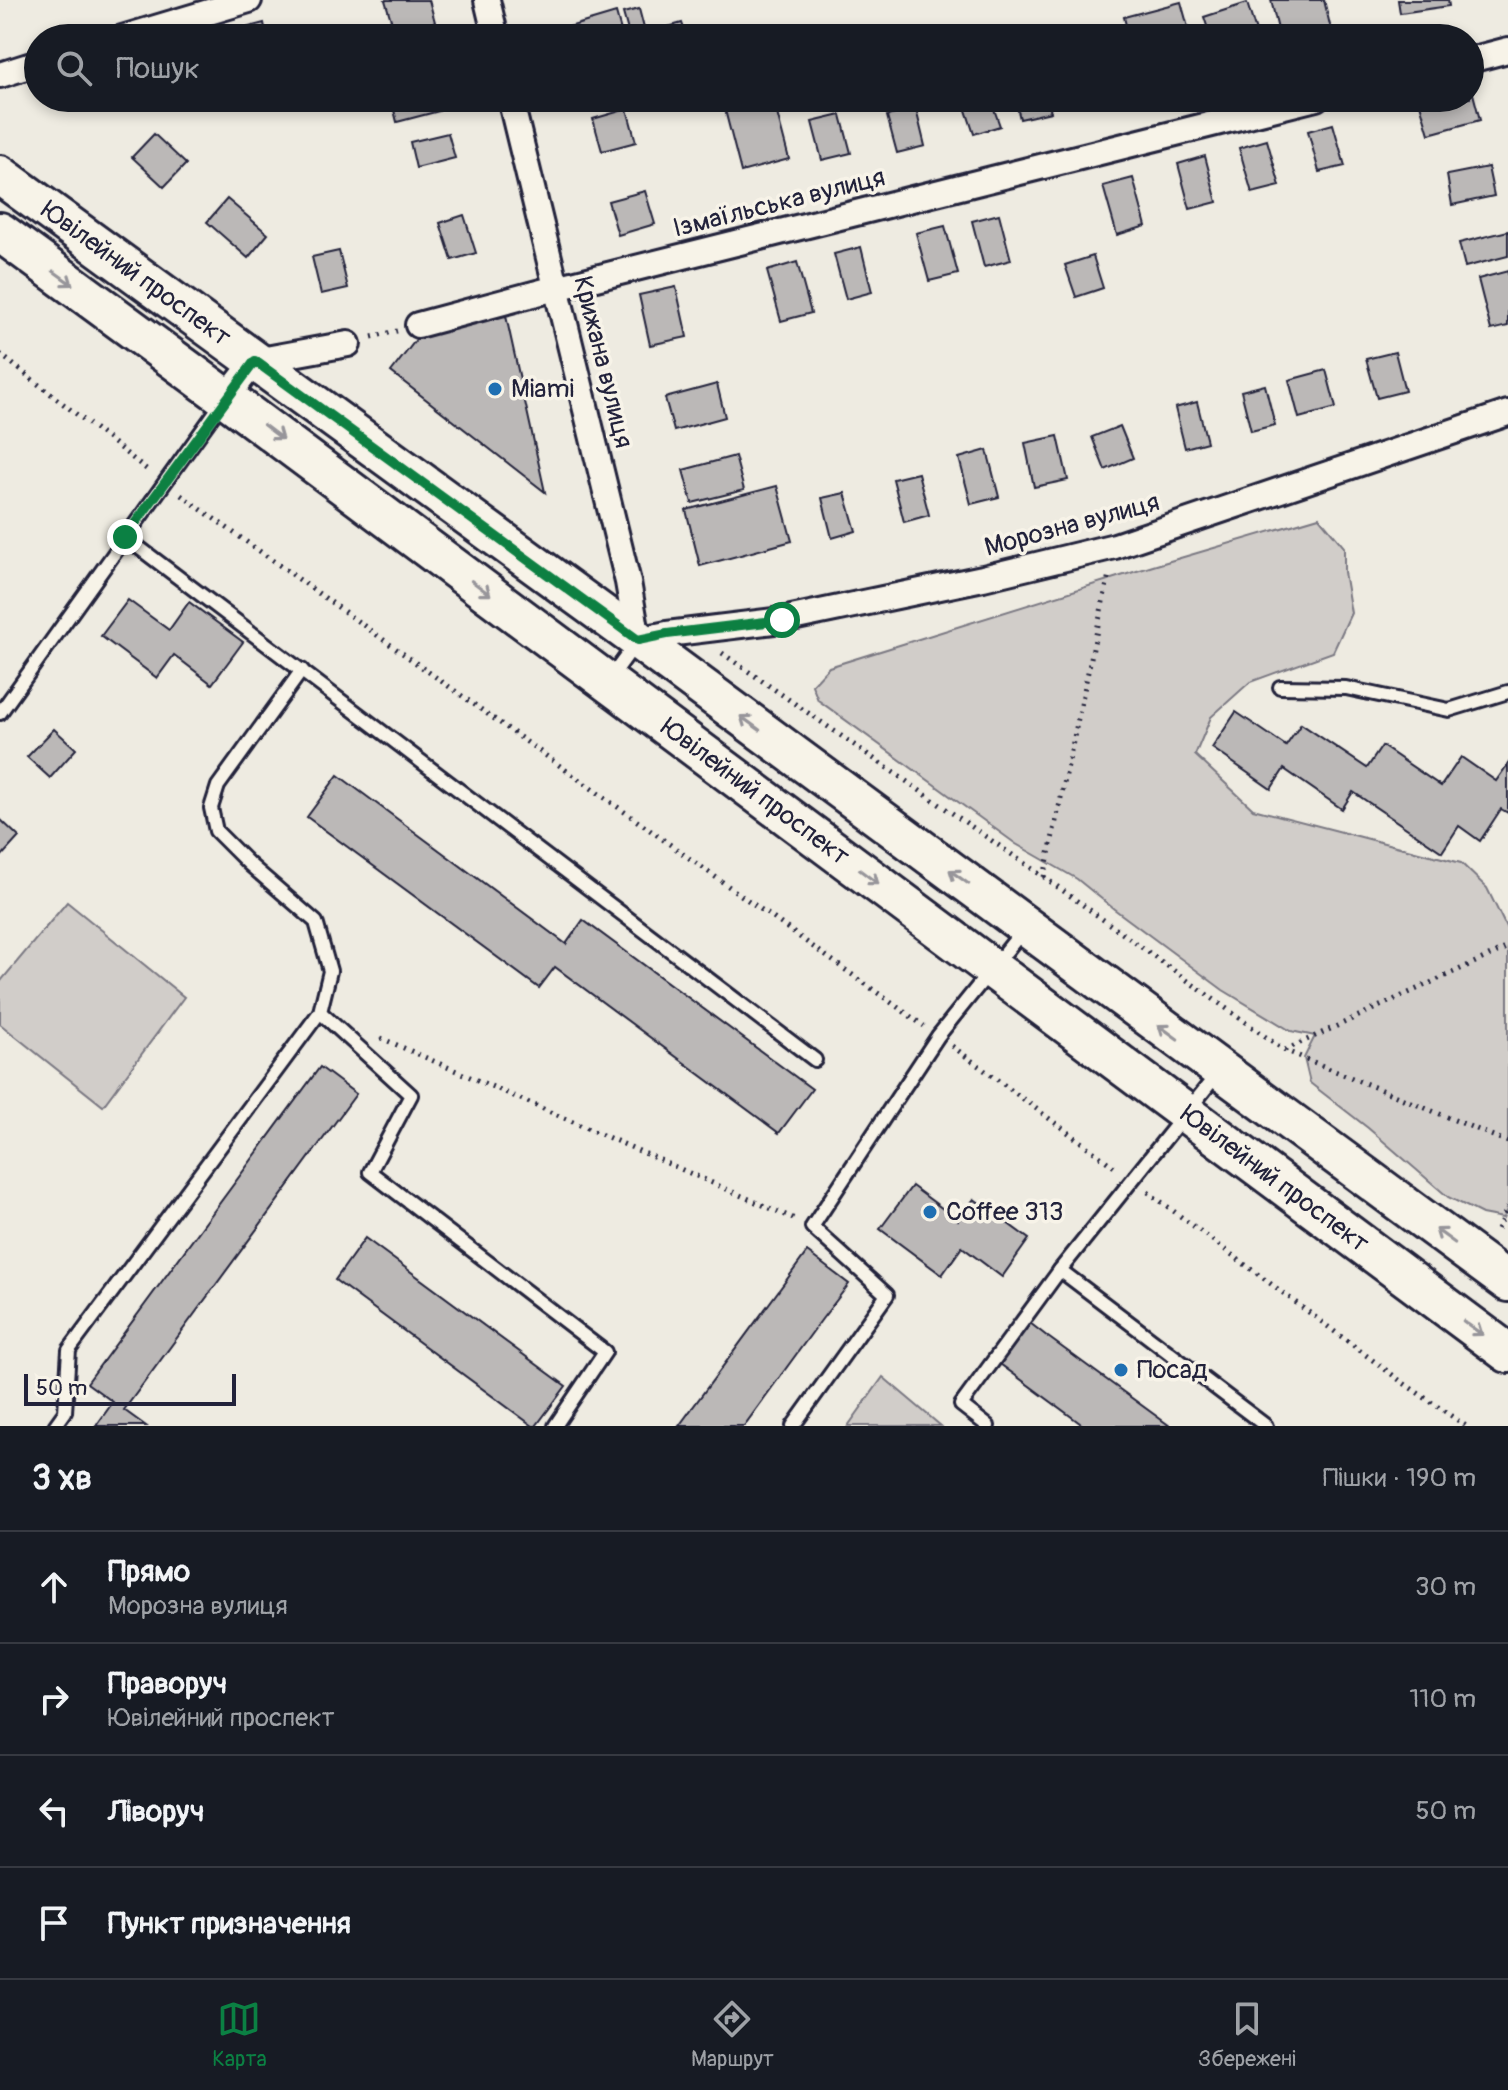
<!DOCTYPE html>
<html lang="uk">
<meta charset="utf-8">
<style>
body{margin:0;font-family:Pangolin,sans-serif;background:#242831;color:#f1f3f6}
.scale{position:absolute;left:24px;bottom:20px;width:212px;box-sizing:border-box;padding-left:8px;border:4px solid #22223b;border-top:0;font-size:22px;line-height:28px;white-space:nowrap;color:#22223b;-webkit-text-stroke:6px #f7f3e8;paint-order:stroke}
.stop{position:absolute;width:24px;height:24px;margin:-18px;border:6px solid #0b8043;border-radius:50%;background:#fff}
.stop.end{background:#0b8043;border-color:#fff;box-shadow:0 2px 8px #0008}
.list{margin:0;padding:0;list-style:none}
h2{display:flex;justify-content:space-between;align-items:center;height:104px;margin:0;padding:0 32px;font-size:34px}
h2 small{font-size:26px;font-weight:400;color:#9ea1a6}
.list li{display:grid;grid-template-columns:52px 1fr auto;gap:24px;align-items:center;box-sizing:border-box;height:112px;padding:0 32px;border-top:2px solid #363941}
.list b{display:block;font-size:30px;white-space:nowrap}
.list p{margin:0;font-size:26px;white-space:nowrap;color:#9ea1a6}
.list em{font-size:26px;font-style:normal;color:#9ea1a6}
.icon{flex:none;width:44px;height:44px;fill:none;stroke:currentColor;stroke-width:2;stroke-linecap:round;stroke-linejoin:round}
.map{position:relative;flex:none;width:1508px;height:1426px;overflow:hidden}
.search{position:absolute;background:#171b24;box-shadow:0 4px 12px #0003;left:24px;right:24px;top:24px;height:88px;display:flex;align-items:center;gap:20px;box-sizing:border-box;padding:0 28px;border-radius:44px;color:#9ea1a6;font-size:30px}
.sheet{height:552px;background:#171b24}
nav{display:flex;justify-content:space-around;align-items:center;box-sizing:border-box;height:112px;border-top:2px solid #363941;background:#171b24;font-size:22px;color:#9ea1a6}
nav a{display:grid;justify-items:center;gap:4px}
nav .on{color:#0b8043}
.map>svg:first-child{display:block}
.green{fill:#d1cdc9;stroke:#7a7882;stroke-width:2}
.building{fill:#bbb8b7;stroke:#22223b;stroke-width:2}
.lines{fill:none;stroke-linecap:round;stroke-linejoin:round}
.lane-casing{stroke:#22223b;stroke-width:18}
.street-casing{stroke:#22223b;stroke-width:30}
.primary-casing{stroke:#22223b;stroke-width:44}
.path{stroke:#22223b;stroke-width:5;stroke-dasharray:2 6;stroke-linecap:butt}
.lane{stroke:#f7f3e8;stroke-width:12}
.street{stroke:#f7f3e8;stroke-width:24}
.primary{stroke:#f7f3e8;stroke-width:38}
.oneway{stroke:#97959a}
.route{stroke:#0b8043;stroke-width:10}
.poi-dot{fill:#1f6fb2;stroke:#f7f3e8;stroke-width:3}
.labels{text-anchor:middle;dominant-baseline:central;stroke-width:7;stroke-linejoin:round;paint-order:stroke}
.street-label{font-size:26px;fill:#22223b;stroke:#f7f3e8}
.poi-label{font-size:26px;fill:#22223b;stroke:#f7f3e8;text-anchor:start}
</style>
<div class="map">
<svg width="1508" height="1426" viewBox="0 0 1508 1426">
<rect width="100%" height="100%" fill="#eeebe1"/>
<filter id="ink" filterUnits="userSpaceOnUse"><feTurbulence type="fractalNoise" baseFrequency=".0125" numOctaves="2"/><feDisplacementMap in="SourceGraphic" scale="16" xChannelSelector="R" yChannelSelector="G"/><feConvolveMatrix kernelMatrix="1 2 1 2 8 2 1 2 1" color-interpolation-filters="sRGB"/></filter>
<g filter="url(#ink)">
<g class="green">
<polygon points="1319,517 1344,547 1344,572 1351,613 1333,652 1250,682 1211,717 1195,755 1253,809 1461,863 1487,888 1508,931 1508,1207 1503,1218 1482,1214 1448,1197 1368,1128 1310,1083 1304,1058 1315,1036 1291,1031 1223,990 1114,909 1077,879 1016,844 818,700 812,685 829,667 1153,566"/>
<polygon points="67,902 184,997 103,1106 0,1024 0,982"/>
<polygon points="883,1377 941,1426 848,1426"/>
</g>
<g class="building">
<polygon points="385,0 429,0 435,22 395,33"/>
<polygon points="1271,0 1324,0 1333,38 1280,38"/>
<polygon points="1398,0 1448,0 1449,6 1400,13"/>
<polygon points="1181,2 1191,38 1129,38 1124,17"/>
<polygon points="1247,3 1258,38 1211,38 1204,17"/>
<polygon points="639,9 646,36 630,38 623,13"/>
<polygon points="616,13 623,38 572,38 569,27"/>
<polygon points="264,23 267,38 232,38 230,32"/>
<polygon points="682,23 687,37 699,33 700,38 672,38 668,27"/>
<polygon points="1471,86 1480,120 1429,134 1419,100 1470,98"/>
<polygon points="391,98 435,98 439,111 397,122"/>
<polygon points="773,98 789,159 741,172 725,110"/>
<polygon points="962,98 990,98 1000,126 974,134"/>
<polygon points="1015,98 1047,98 1051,112 1020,119"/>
<polygon points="627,109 636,142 602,151 593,119"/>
<polygon points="916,109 925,146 897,153 887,116"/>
<polygon points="841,115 851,153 822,160 812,122"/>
<polygon points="1333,124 1345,166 1319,172 1308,131"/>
<polygon points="448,133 455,158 416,168 410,142"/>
<polygon points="154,134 186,164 164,187 132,157"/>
<polygon points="1267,140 1280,186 1252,193 1239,148"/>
<polygon points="1205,156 1217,202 1190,209 1178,164"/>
<polygon points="1488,167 1494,196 1452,205 1447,175"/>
<polygon points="1133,178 1146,226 1117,235 1103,186"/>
<polygon points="645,191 655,224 618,235 608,201"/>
<polygon points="227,199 268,234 248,258 207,222"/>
<polygon points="999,214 1011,260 984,267 972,221"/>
<polygon points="464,215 476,253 452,260 440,223"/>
<polygon points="945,226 958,274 929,281 916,233"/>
<polygon points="1508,231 1508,256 1465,267 1459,243"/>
<polygon points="861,247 872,292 846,299 834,254"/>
<polygon points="339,251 348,288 321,294 312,257"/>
<polygon points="1093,256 1103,288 1076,297 1065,265"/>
<polygon points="797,262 811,313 781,321 767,271"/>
<polygon points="1508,271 1508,326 1491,330 1478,279"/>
<polygon points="676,287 687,337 650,345 639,295"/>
<polygon points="504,307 545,492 391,372 428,324"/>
<polygon points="1395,352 1405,391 1377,398 1366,359"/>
<polygon points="1326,370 1336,408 1299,418 1289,380"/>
<polygon points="717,384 725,417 674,431 665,398"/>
<polygon points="1265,385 1275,425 1251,431 1241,391"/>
<polygon points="1197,402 1207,442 1185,448 1175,408"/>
<polygon points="1120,426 1133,458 1105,470 1092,437"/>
<polygon points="1058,436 1068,480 1034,487 1025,443"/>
<polygon points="987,450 999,497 971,504 959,458"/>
<polygon points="735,456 744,490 692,503 683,470"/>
<polygon points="918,473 929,515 904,522 893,479"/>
<polygon points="777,486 792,541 700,566 686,510"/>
<polygon points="845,493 856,531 832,538 822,498"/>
<polygon points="128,600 169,630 189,602 243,642 212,684 174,655 157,678 101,636"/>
<polygon points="1236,712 1286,746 1301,724 1367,768 1382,746 1441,786 1461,757 1496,781 1508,764 1508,813 1501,809 1480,841 1459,826 1442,852 1353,792 1342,809 1284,769 1271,789 1212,748"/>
<polygon points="54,729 76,749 50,778 27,757"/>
<polygon points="338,775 566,944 583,920 812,1089 779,1133 555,967 539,988 307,817"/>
<polygon points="0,819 19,837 0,858"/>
<polygon points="320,1067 356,1094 124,1410 146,1426 96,1426 113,1402 87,1383"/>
<polygon points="912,1186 958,1220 974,1199 1029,1239 1002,1277 962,1247 942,1275 880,1229"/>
<polygon points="365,1238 566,1386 536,1426 533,1426 335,1280"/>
<polygon points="807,1252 849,1284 822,1319 744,1426 679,1426"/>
<polygon points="1030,1323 1048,1337 1170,1426 1084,1426 1000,1364"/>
</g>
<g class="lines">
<g class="lane-casing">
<g id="lane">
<polyline points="125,537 815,1060"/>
<polyline points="302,670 218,786 211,808 216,831 249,864 316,922 330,971 320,1012 411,1095 370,1172 605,1352 555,1426"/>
<polyline points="609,680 636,643"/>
<polyline points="1280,687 1346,688 1449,710 1508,692"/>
<polyline points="0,713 224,400"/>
<polyline points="1218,1073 1060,1270 1266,1426"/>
<polyline points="55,1426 65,1412 69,1350 320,1012"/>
<polyline points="793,1426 887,1295 812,1227 938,1036 1024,929"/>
<polyline points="988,1426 961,1405 1060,1270"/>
</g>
</g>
<g class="street-casing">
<g id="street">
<polyline points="487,0 496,38"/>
<polyline points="122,38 249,0"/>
<polyline points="1470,60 1508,50"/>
<polyline points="0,75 38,63"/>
<polyline points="510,98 628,582 638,640 667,634 782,620 983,578 1115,546 1508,413"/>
<polyline points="418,325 556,288 1316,98"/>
<polyline points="226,398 255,361 348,344"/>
</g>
</g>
<g class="primary-casing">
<g id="primary">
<path id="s1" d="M0 175 638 640 1508 1282"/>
<path id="s2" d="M0 232 226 398 1508 1353"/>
</g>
</g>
<g class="path">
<polyline points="372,337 397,331"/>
<polyline points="0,354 150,472"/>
<polyline points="181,495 924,1026"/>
<polyline points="722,653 1044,877 1284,1050 1508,1142"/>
<polyline points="1044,877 1109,574"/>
<polyline points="381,1038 797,1220"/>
<polyline points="952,1046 1117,1169"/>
<polyline points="1285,1050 1508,947"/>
<polyline points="1148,1192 1402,1382 1466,1426"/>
<polyline points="1497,1229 1508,1207"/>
</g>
<use href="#lane" class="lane"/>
<use href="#street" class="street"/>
<use href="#primary" class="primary"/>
</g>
<defs><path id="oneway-shaft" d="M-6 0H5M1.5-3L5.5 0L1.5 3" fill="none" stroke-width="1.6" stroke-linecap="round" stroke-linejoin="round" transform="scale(2)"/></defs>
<g class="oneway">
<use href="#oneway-shaft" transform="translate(63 278) rotate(36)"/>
<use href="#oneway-shaft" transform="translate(273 432) rotate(37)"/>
<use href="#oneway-shaft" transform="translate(481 588) rotate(37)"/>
<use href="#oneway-shaft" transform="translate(750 723) rotate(-144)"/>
<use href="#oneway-shaft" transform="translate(869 877) rotate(37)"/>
<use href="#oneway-shaft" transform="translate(959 877) rotate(-144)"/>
<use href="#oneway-shaft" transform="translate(1168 1032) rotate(-144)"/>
<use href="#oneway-shaft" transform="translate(1445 1236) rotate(-144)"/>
<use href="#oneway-shaft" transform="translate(1473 1328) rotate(36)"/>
</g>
</g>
<g class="lines" filter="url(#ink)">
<polyline class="route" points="125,537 255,361 638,640 667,634 782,620"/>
</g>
<g class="poi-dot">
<circle cx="495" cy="389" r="8"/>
<circle cx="930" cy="1212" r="8"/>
<circle cx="1121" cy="1370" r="8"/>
</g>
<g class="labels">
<g class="street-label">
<text transform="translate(779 203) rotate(-14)">Ізмаїльська вулиця</text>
<text stroke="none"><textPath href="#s1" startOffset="168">Ювілейний проспект</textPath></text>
<text transform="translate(603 362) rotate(76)">Крижана вулиця</text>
<text transform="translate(1072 525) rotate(-15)">Морозна вулиця</text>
<text stroke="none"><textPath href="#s2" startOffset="940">Ювілейний проспект</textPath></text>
<text stroke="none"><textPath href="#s2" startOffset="1588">Ювілейний проспект</textPath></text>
</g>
<g class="poi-label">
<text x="511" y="389">Miami</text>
<text x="946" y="1212">Coffee 313</text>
<text x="1137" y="1370">Посад</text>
</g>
</g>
</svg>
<div class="scale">50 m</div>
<div class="stop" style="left:782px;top:620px"></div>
<div class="stop end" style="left:125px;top:537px"></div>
<div class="search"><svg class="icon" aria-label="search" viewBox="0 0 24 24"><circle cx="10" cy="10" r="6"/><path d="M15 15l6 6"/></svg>Пошук</div>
</div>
<section class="sheet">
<h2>3 хв<small>Пішки · 190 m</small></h2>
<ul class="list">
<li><svg class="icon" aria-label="ahead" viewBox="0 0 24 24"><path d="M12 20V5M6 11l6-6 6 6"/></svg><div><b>Прямо</b><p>Морозна вулиця</p></div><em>30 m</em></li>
<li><svg class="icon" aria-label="right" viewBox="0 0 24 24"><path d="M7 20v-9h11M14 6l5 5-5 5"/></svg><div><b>Праворуч</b><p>Ювілейний проспект</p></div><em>110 m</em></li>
<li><svg class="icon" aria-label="left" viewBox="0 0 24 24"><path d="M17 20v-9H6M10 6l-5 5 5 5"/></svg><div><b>Ліворуч</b></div><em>50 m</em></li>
<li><svg class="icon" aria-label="arrive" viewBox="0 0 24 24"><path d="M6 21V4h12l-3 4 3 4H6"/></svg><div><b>Пункт призначення</b></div></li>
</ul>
</section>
<nav>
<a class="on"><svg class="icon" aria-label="map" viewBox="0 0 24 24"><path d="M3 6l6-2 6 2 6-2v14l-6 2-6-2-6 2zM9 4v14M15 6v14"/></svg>Карта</a>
<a><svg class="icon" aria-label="directions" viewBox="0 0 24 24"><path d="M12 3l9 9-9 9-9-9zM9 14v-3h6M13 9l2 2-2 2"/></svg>Маршрут</a>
<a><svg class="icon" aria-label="saved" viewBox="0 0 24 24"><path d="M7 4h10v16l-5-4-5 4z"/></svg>Збережені</a>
</nav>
